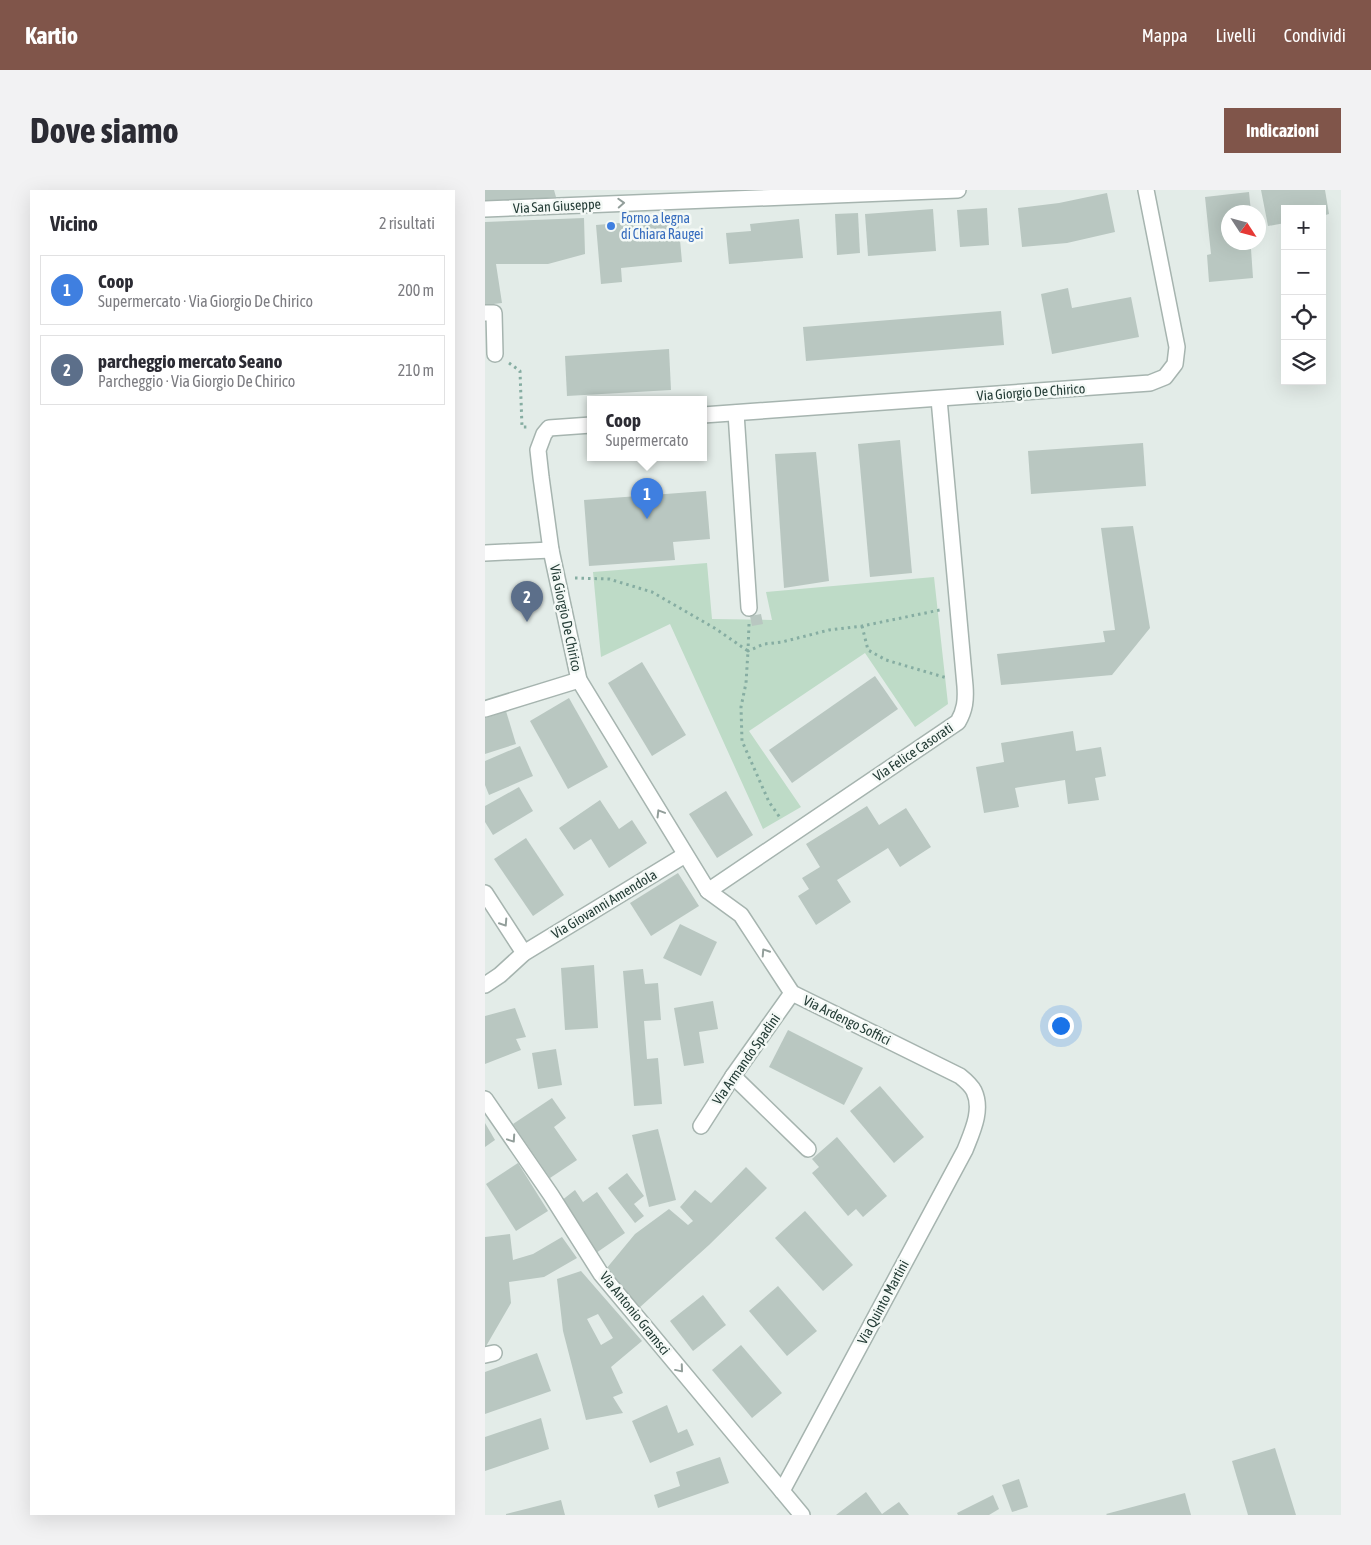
<!DOCTYPE html>
<html lang="it">
<meta charset="utf-8">
<style>
body{margin:0;font-family:"Asap Condensed",sans-serif;background:#f2f2f3;color:#2b2b33}
.controls{position:absolute;right:15px;top:15px;display:grid;overflow:hidden;border-radius:0px;box-shadow:0 5px 20px #0002}
.controls button{width:45px;height:45px;display:grid;place-items:center;padding:0;border:0;border-bottom:1px solid #e1e1e2;background:#fff;color:#2b2b33;font:25px sans-serif}
.compass{position:absolute;left:736px;top:15px;width:45px;height:45px;border-radius:50%;background:#fff;box-shadow:0 5px 20px #0002;rotate:126deg}
.you{position:absolute;left:575px;top:835px;width:18px;height:18px;margin:-12px;border:4px solid #fff;border-radius:50%;background:#1a73e8;box-shadow:0 0 0 8px #1a73e833}
.badge{display:grid;place-items:center;width:32px;height:32px;border-radius:50%;background:#80554a;color:#fff;font-size:16px;font-weight:700}
.pin{position:absolute;translate:-50% -41px;filter:drop-shadow(0 1px 2px #0008)}
.pin::after{content:'';position:absolute;top:26px;width:18px;height:15px;background:inherit;clip-path:polygon(0 0,100% 0,50% 100%)}
.popup{position:absolute;left:102px;top:206px;width:120px;height:65px;box-sizing:border-box;display:grid;place-content:center;border-radius:0px;background:#fff;filter:drop-shadow(0 1px 4px #0005);font-size:16px;white-space:nowrap;color:#7c7c81}
.popup b{font-size:19px;color:#2b2b33}
.popup::after{content:'';position:absolute;left:50%;top:100%;margin-left:-10px;border:10px solid transparent;border-top-color:#fff}
.list{margin:0;padding:0;list-style:none}
h2{display:flex;justify-content:space-between;align-items:center;height:65px;margin:0;padding:0 20px;font-size:21px}
h2 small{font-size:16px;font-weight:400;color:#7c7c81}
.list li{display:grid;grid-template-columns:32px 1fr auto;gap:15px;align-items:center;box-sizing:border-box;height:70px;margin:0 10px 10px;padding:0 10px;border:1px solid #e1e1e2;border-radius:0px}
.list b{display:block;font-size:19px;white-space:nowrap}
.list p{margin:0;font-size:16px;white-space:nowrap;color:#7c7c81}
.list em{font-size:16px;font-style:normal;color:#7c7c81}
.icon{flex:none;width:28px;height:28px;fill:none;stroke:currentColor;stroke-width:2;stroke-linecap:round;stroke-linejoin:round}
.map{position:relative;flex:none;width:856px;height:1325px;overflow:hidden;border-radius:0px}
header{display:flex;align-items:center;gap:30px;box-sizing:border-box;height:70px;padding:0 25px;background:#80554a;color:#fff}
header strong{font-size:24px}
nav{display:flex;gap:28px;margin-inline-start:auto;font-size:18px}
.intro{display:flex;align-items:center;justify-content:space-between;box-sizing:border-box;height:120px;padding:0 30px}
h1{margin:0;font-size:35px}
.button{padding:12px 22px;border-radius:0px;background:#80554a;color:#fff;font-size:18px;font-weight:700}
main{display:flex;gap:30px;padding:0 30px}
aside{flex:1;background:#fff;border-radius:0px;box-shadow:0 5px 20px #0002}
.map>svg:first-child{display:block}
.green{fill:#bedbc7}
.building{fill:#b9c7c1;fill-rule:evenodd}
.lines{fill:none;stroke-linecap:round;stroke-linejoin:round}
.minor-casing{stroke:#a6b4af;stroke-width:18}
.path{stroke:#86ada2;stroke-width:3;stroke-dasharray:2.5 4;stroke-linecap:butt}
.minor{stroke:#fff;stroke-width:15}
.oneway{stroke:#929e9a}
.shop-dot{fill:#3f7fe0;stroke:#f4f9f6;stroke-width:2}
.labels{text-anchor:middle;dominant-baseline:central;stroke-width:5;stroke-linejoin:round;paint-order:stroke}
.street-label{font-size:14px;fill:#243c36;stroke:#f4f9f6}
.shop-label{font-size:14px;fill:#366cbe;stroke:#f4f9f6;text-anchor:start}
</style>
<header>
<strong>Kartio</strong>
<nav><a>Mappa</a><a>Livelli</a><a>Condividi</a></nav>
</header>
<div class="intro"><h1>Dove siamo</h1><a class="button">Indicazioni</a></div>
<main>
<aside>
<h2>Vicino<small>2 risultati</small></h2>
<ul class="list">
<li><span class="badge" style="background:#3f7fe0">1</span><div><b>Coop</b><p>Supermercato · Via Giorgio De Chirico</p></div><em>200 m</em></li>
<li><span class="badge" style="background:#5c6f8a">2</span><div><b>parcheggio mercato Seano</b><p>Parcheggio · Via Giorgio De Chirico</p></div><em>210 m</em></li>
</ul>
</aside>
<div class="map">
<svg width="856" height="1325" viewBox="0 0 856 1325">
<rect width="100%" height="100%" fill="#e3ece8"/>
<polygon class="green" points="222,373 227,429 287,430 281,402 449,387 463,514 430,537 380,463 264,541 316,617 278,639 185,434 116,467 108,382"/>
<g class="building">
<polygon points="0,0 69,0 71,7 0,15"/>
<polygon points="776,0 840,0 844,24 837,26 837,19 800,19 800,33 783,36"/>
<polygon points="764,2 766,22 744,22 744,52 754,52 754,60 766,59 768,88 724,92 722,65 726,64 720,7"/>
<polygon points="622,3 630,42 582,53 537,57 533,18 574,13"/>
<polygon points="502,18 504,55 475,57 472,20"/>
<polygon points="448,19 451,61 383,66 380,24"/>
<polygon points="373,23 375,63 352,65 350,24"/>
<polygon points="99,28 100,64 63,74 11,74 17,113 0,115 0,32"/>
<polygon points="193,28 197,72 136,78 137,92 116,94 111,35"/>
<polygon points="314,29 318,68 244,74 241,43 266,41 265,34"/>
<polygon points="583,98 587,118 646,107 654,147 567,164 556,104"/>
<polygon points="516,121 519,155 321,171 318,137"/>
<polygon points="184,159 186,200 82,206 80,166"/>
<polygon points="415,250 427,383 385,387 373,254"/>
<polygon points="658,253 661,296 546,304 543,261"/>
<polygon points="331,262 344,391 299,398 290,264"/>
<polygon points="221,301 225,349 188,352 190,370 104,376 99,310"/>
<polygon points="648,336 665,438 627,485 516,495 512,464 620,452 618,441 630,440 616,338"/>
<polygon points="276,424 278,434 267,436 265,426"/>
<polygon points="157,472 201,545 167,566 123,493"/>
<polygon points="390,486 413,519 307,593 284,560"/>
<polygon points="84,508 123,577 83,599 45,531"/>
<polygon points="21,521 31,554 0,564 0,528"/>
<polygon points="588,541 591,561 616,557 621,586 610,588 614,610 583,614 580,590 530,598 534,617 499,623 491,577 519,572 516,553"/>
<polygon points="35,556 48,586 4,605 0,595 0,571"/>
<polygon points="34,597 48,621 8,645 0,632 0,616"/>
<polygon points="241,601 268,645 232,668 204,624"/>
<polygon points="115,610 134,639 147,630 162,653 124,678 106,649 89,660 74,638"/>
<polygon points="382,616 394,635 421,618 446,657 415,677 403,658 352,690 366,712 331,735 313,706 324,699 317,688 335,677 321,654"/>
<polygon points="41,648 79,705 48,726 9,669"/>
<polygon points="193,683 214,716 166,746 145,713"/>
<polygon points="195,734 232,752 216,786 178,768"/>
<polygon points="109,775 113,838 80,840 76,778"/>
<polygon points="158,779 160,794 173,793 176,830 159,831 162,869 173,868 177,914 149,916 138,781"/>
<polygon points="228,811 233,839 214,842 219,873 199,876 189,818"/>
<polygon points="30,818 41,847 31,849 36,860 0,874 0,826"/>
<polygon points="303,840 378,878 359,915 284,877"/>
<polygon points="71,859 77,895 53,899 47,863"/>
<polygon points="395,896 439,947 409,973 365,921"/>
<polygon points="67,908 81,928 69,937 92,970 65,988 28,934"/>
<polygon points="0,933 10,950 0,957"/>
<polygon points="173,939 191,1010 164,1017 147,945"/>
<polygon points="352,947 402,1006 378,1027 371,1019 363,1026 327,983 334,977 327,969"/>
<polygon points="33,973 63,1021 31,1041 1,994"/>
<polygon points="261,977 282,998 224,1055 154,1118 121,1079 150,1044 184,1019 203,1035 208,1031 195,1017 210,1000 226,1013"/>
<polygon points="142,983 159,1006 149,1014 159,1026 150,1033 123,998"/>
<polygon points="90,1000 98,1012 112,1002 140,1043 111,1063 76,1011"/>
<polygon points="320,1021 368,1075 338,1101 290,1048"/>
<polygon points="25,1044 28,1070 48,1064 77,1047 92,1068 59,1087 24,1092 26,1113 0,1158 0,1047"/>
<path d="M96 1081 157 1151 126 1177 138 1203 128 1207 138 1223 101 1230 78 1141 72 1089ZM113 1124 128 1148 116 1155 102 1129Z"/>
<polygon points="293,1096 332,1141 302,1166 264,1121"/>
<polygon points="218,1105 241,1135 208,1161 185,1131"/>
<polygon points="256,1155 297,1203 267,1228 227,1180"/>
<polygon points="52,1163 66,1201 0,1224 0,1182"/>
<polygon points="182,1215 193,1243 202,1239 209,1255 165,1273 147,1231"/>
<polygon points="56,1228 64,1259 0,1281 0,1247"/>
<polygon points="790,1258 811,1325 763,1325 747,1271"/>
<polygon points="235,1267 244,1293 173,1318 169,1305 195,1296 191,1282"/>
<polygon points="534,1289 543,1317 527,1322 517,1295"/>
<polygon points="381,1302 397,1324 414,1312 424,1325 351,1325"/>
<polygon points="700,1303 706,1325 622,1325 621,1324"/>
<polygon points="508,1305 514,1319 504,1325 473,1325 472,1323"/>
<polygon points="76,1310 80,1325 21,1325 21,1324"/>
</g>
<g class="lines">
<g class="minor-casing">
<g id="minor">
<polyline points="0,19 473,0"/>
<polyline points="0,123 9,123 10,164"/>
<polyline points="251,223 264,418"/>
<polyline points="218,225 665,193 680,187 690,174 692,157 661,0"/>
<path d="M106 235 64 238 59 244 53 260 56 287 66 360 94 490 223 701 473 532C480 520 481 510 480 496L454 209"/>
<polyline points="0,363 66,360"/>
<polyline points="0,519 94,490"/>
<path d="M223 701 256 725 307 803 475 886C480 890 486 895 489 901 498 920 487 942 480 960L297 1301"/>
<polyline points="0,703 39,763"/>
<polyline points="0,795 15,785 39,763 200,665"/>
<polyline points="248,886 323,959"/>
<polyline points="0,909 66,1005 116,1084 317,1325"/>
<polyline points="216,936 248,886 307,803"/>
<polyline points="0,1165 9,1163"/>
</g>
</g>
<g class="path">
<polyline points="24,173 35,181 37,237 44,237"/>
<polyline points="90,388 124,389 167,402 231,439 263,461 261,493 256,517 257,551 284,612 296,629"/>
<polyline points="264,434 263,461 279,454 297,452 344,440 377,436 455,420"/>
<polyline points="377,436 383,460 401,470 462,488"/>
</g>
<use href="#minor" class="minor"/>
</g>
<defs><path id="oneway-chevron" d="M-2-3.5L2.5 0L-2 3.5" fill="none" stroke-width="1.6" stroke-linecap="round" stroke-linejoin="round" transform="scale(1.25)"/></defs>
<g class="oneway">
<use href="#oneway-chevron" transform="translate(136 13) rotate(-3)"/>
<use href="#oneway-chevron" transform="translate(175 623) rotate(-121)"/>
<use href="#oneway-chevron" transform="translate(19 733) rotate(57)"/>
<use href="#oneway-chevron" transform="translate(280 762) rotate(-123)"/>
<use href="#oneway-chevron" transform="translate(27 949) rotate(56)"/>
<use href="#oneway-chevron" transform="translate(195 1179) rotate(50)"/>
</g>
<circle class="shop-dot" cx="126" cy="36" r="5"/>
<g class="labels">
<g class="street-label">
<text transform="translate(72 16) rotate(-3)">Via San Giuseppe</text>
<text transform="translate(546 202) rotate(-4)">Via Giorgio De Chirico</text>
<text transform="translate(81 428) rotate(78)">Via Giorgio De Chirico</text>
<text transform="translate(428 562) rotate(-34)">Via Felice Casorati</text>
<text transform="translate(119 714) rotate(-31)">Via Giovanni Amendola</text>
<text transform="translate(362 830) rotate(26)">Via Ardengo Soffici</text>
<text transform="translate(261 869) rotate(-55)">Via Armando Spadini</text>
<text transform="translate(398 1112) rotate(-62)">Via Quinto Martini</text>
<text transform="translate(150 1123) rotate(51)">Via Antonio Gramsci</text>
</g>
<g class="shop-label">
<text x="136" y="28">Forno a legna<tspan x="136" dy="16">di Chiara Raugei</tspan></text>
</g>
</g>
</svg>
<div class="controls">
<button>+</button>
<button>−</button>
<button><svg class="icon" aria-label="locate" viewBox="0 0 24 24"><circle cx="12" cy="12" r="6"/><path d="M12 2v4M12 18v4M2 12h4M18 12h4"/></svg></button>
<button><svg class="icon" aria-label="layers" viewBox="0 0 24 24"><path d="M12 4l9 5-9 5-9-5zM3 14l9 5 9-5"/></svg></button>
</div>
<svg class="compass" viewBox="-18 -18 36 36"><path d="M0-13l5 13h-10z" fill="#e53935"/><path d="M0 13l5-13h-10z" fill="#7c7c81"/></svg>
<div class="you"></div>
<div class="pin badge" style="left:162px;top:329px;background:#3f7fe0">1</div>
<div class="popup"><b>Coop</b>Supermercato</div>
<div class="pin badge" style="left:42px;top:432px;background:#5c6f8a">2</div>
</div>
</main>
